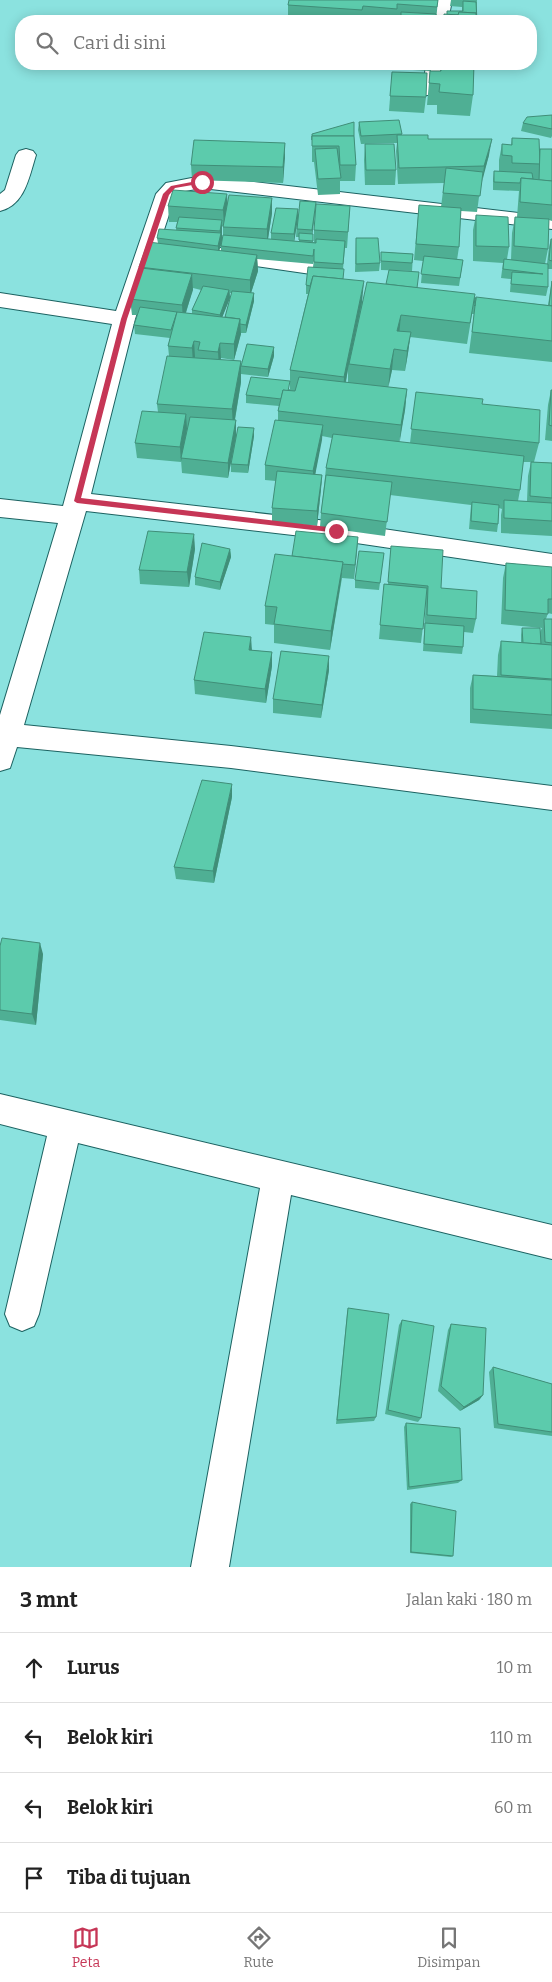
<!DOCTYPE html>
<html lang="id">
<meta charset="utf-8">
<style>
body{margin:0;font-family:Bitter,serif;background:#f6f6f6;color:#222}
.stop{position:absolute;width:15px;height:15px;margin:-11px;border:4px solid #c63656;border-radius:50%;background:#fff}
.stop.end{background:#c63656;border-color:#fff;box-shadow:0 1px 5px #0008}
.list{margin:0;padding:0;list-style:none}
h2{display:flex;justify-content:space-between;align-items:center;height:65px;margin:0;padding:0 20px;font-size:21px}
h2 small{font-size:16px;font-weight:400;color:#767676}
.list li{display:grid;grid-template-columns:32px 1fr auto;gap:15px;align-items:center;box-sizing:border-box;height:70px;padding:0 20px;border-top:1px solid #e0e0e0}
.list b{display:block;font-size:19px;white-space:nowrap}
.list em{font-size:16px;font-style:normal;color:#767676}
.icon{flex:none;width:28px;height:28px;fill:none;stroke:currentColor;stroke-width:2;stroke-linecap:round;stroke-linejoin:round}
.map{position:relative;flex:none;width:552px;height:1567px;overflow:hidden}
.search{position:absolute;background:#fff;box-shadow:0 2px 12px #0003;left:15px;right:15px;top:15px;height:55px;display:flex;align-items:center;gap:12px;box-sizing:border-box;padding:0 18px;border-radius:20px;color:#767676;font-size:19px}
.sheet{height:345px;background:#fff}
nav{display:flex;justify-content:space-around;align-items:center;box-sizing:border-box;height:70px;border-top:1px solid #e0e0e0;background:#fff;font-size:14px;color:#767676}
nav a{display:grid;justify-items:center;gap:2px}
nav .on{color:#c63656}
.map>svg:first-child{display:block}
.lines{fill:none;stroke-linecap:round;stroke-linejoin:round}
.minor-casing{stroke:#1c6261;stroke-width:2}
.minor{fill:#fff;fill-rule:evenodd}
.wall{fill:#4faf94;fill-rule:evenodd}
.shaded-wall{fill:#408e78}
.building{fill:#5ccbac;stroke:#408e78}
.route{fill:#c63656}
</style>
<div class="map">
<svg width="552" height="1567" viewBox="0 0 552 1567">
<rect width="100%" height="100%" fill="#8be2df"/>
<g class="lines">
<g class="minor-casing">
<g id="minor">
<polygon points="434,0 452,0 448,21 430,21"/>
<polygon points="426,64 444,64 441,91 439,95 425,95 423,91"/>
<path d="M26 149 33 151 36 155C29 177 25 205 0 211V194L5 190 16 155 19 151Z"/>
<polygon points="202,176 552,217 552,229 202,188 179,192 175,196 135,319 91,494 336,522 552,554 552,572 336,540 86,511 24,725 231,746 552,786 552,810 231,768 17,747 10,768 0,771 0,715 58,523 0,517 0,499 63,506 112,324 0,307 0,293 116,311 156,194 166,183"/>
<polygon points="221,248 311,260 318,262 321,267 318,272 311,274 214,260 211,255 214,250"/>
<polygon points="0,1094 552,1225 552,1259 291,1195 229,1567 191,1567 260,1188 78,1143 39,1314 34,1326 22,1331 10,1326 5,1314 47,1136 0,1124"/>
</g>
</g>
<use href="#minor" class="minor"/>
</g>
<g class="wall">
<polygon points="438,0 436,21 396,20 396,21 288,21 288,5"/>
<polygon points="451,0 477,0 477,21 447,15 447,11 462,11 462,7 450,6"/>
<polygon points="395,64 431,64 431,71 440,71 440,64 474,64 473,95 470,116 437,114 437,105 427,105 430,71 395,69"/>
<polygon points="392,72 426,97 424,113 389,111"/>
<polygon points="552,115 552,136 551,138 521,131 523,123"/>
<polygon points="359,122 402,134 402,135 428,139 489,155 481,182 477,212 461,211 459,247 457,260 463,260 459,286 421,283 423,261 414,260 419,205 441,207 444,183 398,184 396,151 397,143 361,144 358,130"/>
<polygon points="312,134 354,136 356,165 355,181 340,181 340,194 318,195 314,162 312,162"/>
<polygon points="512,138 539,154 540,149 552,149 552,221 549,220 548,249 545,264 547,264 549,247 551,239 552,239 552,269 548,269 548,287 546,296 510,292 511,279 501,278 503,263 473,261 473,230 476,215 509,247 507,259 511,260 512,233 515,217 517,217 519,191 493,190 493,179 494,171 499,171 499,160 502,144 511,145"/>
<polygon points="285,143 283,183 192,180 191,165"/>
<polygon points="365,144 396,170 395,185 365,185 364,160"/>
<path d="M227 194V203L272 198V213L268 239H271V233L298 209V216L315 211 312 234H313V242H314V230L350 206 347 248H345L343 269V279L362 301 417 288 475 298 548 305 552 280V362L469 353 474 314H472L467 344 410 337 408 353 405 371 392 370 388 387 407 389 405 410 399 442 410 443 416 392 482 404 539 443 534 462 552 463V536L501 533V515L502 509 499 508 498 524 497 532 469 529 471 505 390 495 385 536 320 527 321 513 326 468 332 438 322 436 315 474 322 475 321 489 317 526 272 522V508L276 481 265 480V465L278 420V411L279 406 246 403V395L290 389V391V370L308 294H306V285L313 267 314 259 313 264 257 259 258 271 251 293H254V301L246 333H241L234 360 221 358V360L241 361V366L274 356 268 377 241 374V382L235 420H236V435L254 436 248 473 231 472V464L233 451 228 478 182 473 181 460V462L137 458 135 443 158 412 157 404 169 356 168 346 170 338 135 334 134 325 138 315H132L130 299 140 271 139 267 158 243 157 238 176 230 177 222H169L168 206ZM297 222 296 237H299V241H294ZM222 226H223V235L221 246V251H219L222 242 221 234ZM193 288 201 290 192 310V314L186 313ZM230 293H232L225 317H222L230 298ZM348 369V382H346ZM523 462H531L528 476 527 501H518L520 490Z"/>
<polygon points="356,238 380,263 379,271 355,272"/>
<polygon points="381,252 413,254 412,271 381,270"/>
<polygon points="551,390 552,390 552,441 545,440 548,405"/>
<polygon points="358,537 354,579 342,578 330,650 274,643 274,625 265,624 265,606 292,556"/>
<polygon points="391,546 476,619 473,633 464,632 463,647 462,654 423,651 426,600 421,643 379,639 384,584 388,584"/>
<polygon points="195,549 189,587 140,584 139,570"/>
<polygon points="230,549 231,557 220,590 195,585 195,577"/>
<polygon points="384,553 379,590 355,588 355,580"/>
<polygon points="506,563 552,567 552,614 548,613 546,619 552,619 552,729 470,723 470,688 473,675 497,676 498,655 501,641 521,643 521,635 522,628 540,632 542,628 501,624 503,578"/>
<polygon points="252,650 272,652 272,666 266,703 195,694 194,680"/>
<polygon points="329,670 321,718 273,713 273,699"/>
<polygon points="232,797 214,883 176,879 174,867"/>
<polygon points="0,946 43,954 36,1025 0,1020"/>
<polygon points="348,1308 376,1417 374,1421 336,1424 347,1314"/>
<polygon points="402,1320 421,1418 418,1422 385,1414 399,1325"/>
<polygon points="451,1324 483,1395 479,1400 460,1411 438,1391 448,1330"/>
<polygon points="493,1367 552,1384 552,1436 494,1428 489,1372"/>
<polygon points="406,1423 462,1480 458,1483 407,1490 404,1427"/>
<polygon points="412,1502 453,1556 451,1557 410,1553 410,1504"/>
</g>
<g class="shaded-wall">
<polygon points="492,139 489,155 482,182 484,166"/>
<polygon points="285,143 285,158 283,183 283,167"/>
<polygon points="227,194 228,210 224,226 223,210"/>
<polygon points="272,198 272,213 267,245 267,229"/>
<polygon points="316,202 312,238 312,230"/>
<polygon points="298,209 298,218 294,243 294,234"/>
<polygon points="222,220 222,242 218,254 218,246 220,238 220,231"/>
<polygon points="257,255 258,271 250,296 250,280"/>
<polygon points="192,274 193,290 183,321 182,305"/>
<polygon points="364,281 362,302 349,364 348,369 343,397 344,377"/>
<polygon points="229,290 230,298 220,323 220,315"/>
<polygon points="254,293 254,301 246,333 246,325"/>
<polygon points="401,315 399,336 395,351 397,331"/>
<polygon points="240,319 241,334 234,360 234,344"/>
<polygon points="411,332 408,353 405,371 407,351"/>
<polygon points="194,341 195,357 193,364 192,348"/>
<polygon points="220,343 221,358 219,367 218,352"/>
<polygon points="274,347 274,356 268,377 268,369"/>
<polygon points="394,349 392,370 388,389 390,369"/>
<polygon points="241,361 241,382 233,430 232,409"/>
<polygon points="407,389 405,410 399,446 401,425"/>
<polygon points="186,414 187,429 181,462 180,447"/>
<polygon points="236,420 236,436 228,478 228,463"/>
<polygon points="323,425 322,440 313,486 313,471"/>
<polygon points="254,428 254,436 248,473 248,465"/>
<polygon points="322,475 321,489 317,526 317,511"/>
<polygon points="194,534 195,549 189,587 187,572"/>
<polygon points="358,537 357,551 354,579 355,565"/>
<polygon points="230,549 231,557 220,590 220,582"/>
<polygon points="343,562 341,581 330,650 331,631"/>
<polygon points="251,637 252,651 249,650"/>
<polygon points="272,652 272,666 266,703 265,689"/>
<polygon points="329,656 329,670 321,718 322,705"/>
<polygon points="232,784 232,797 214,883 213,871"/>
<polygon points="40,943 43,954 36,1025 32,1014"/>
<polygon points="483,1395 479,1400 460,1411 464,1407"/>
</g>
<g class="building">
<polygon points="289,0 438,0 437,7 397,4 397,9 363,6 362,10 288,5"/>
<polygon points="463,1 476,2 477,21 476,21 476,13 459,12 458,15 447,15 447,11 463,11"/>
<polygon points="401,12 436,14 436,21 436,18 401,16"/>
<polygon points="459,12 476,13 476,21 444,21 444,14 458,15"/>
<polygon points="401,16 436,18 436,21 400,21"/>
<polygon points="441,64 474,64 473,95 439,92 440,84 429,83 430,71 441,71"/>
<polygon points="392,72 427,73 426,97 390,96"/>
<polygon points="552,115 552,129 523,123 527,117"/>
<polygon points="399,120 402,134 361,136 359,122"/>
<polygon points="354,122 354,136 312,136 312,140 312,134"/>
<polygon points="397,135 428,135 428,139 492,139 484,166 399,168"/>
<polygon points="312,136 354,136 356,165 340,165 339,146 312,146"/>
<polygon points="512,138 539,139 540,164 512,163 512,156 502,155 502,144 512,145"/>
<polygon points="194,140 285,143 283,167 191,165"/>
<polygon points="365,144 394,144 396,170 366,170"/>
<polygon points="337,148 341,178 318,179 315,149"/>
<polygon points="540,149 552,149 552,181 539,180"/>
<polygon points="446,168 483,172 480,196 443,193"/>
<polygon points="494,171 532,173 533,179 521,178 520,183 494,182"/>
<polygon points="521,178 552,181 552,205 520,202"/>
<polygon points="173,190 227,194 223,210 168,206"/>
<polygon points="229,195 272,198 267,229 223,227"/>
<polygon points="300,201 316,202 312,230 297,229"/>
<polygon points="316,204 350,206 348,232 314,230"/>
<polygon points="419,205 461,208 459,247 416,244"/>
<polygon points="276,208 298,209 294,234 271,233"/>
<polygon points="476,215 508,217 509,247 476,246"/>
<polygon points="179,217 222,220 220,231 176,228"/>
<polygon points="515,217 549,219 548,249 514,246"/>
<polygon points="159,229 221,233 218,246 157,238"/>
<polygon points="299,233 313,234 313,241 299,240"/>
<polygon points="223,235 316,243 316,239 345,241 343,264 314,262 314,249 313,256 221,246"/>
<polygon points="356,238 378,238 380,263 356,264"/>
<polygon points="551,239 552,239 552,261 549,260"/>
<polygon points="148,242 257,255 250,280 139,267"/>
<polygon points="381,252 413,254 412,263 381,261"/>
<polygon points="424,256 463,260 460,278 421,274"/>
<polygon points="504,259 548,264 548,287 511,284 512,272 543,274 503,269"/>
<polygon points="308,267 344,269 343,279 313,276 310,286 306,285"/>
<polygon points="141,268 192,274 182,305 130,299"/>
<polygon points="389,270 419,272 417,288 386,284"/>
<polygon points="313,276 364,281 344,377 290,370"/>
<polygon points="552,281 552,306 549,305"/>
<polygon points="367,282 475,294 470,323 401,315 397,331 411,332 407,351 394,349 390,369 349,364"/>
<polygon points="203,286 229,290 220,315 192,310"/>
<polygon points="232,291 254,293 246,325 240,324 240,319 225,317"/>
<polygon points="476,297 552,306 552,341 472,332"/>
<polygon points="475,298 476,298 475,306 474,305"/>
<polygon points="140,307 177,312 171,330 134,325"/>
<polygon points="177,312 240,319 234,344 220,343 218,352 198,350 200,342 194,341 192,348 168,346"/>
<polygon points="247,344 274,347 268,369 241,366"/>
<polygon points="167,356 241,361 232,409 157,404"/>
<polygon points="251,377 290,381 288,391 283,390 281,399 246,395"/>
<polygon points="299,377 407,389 401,425 278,411 283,390 295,391"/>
<polygon points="551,390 552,390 552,426 549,425"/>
<polygon points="416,392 483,399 482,404 540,410 539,443 411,429"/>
<polygon points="142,411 186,414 180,447 135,443"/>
<polygon points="190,417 236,420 228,463 181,458"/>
<polygon points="275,420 323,425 313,471 265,465"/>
<polygon points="238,427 254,428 248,465 231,464"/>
<polygon points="333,434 524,456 520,490 326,468"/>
<polygon points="531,462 552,463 552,498 530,496"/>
<polygon points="277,471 322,475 317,511 272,508"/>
<polygon points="326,475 392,482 387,522 321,513"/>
<polygon points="504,500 552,503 552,521 504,518"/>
<polygon points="472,502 499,505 498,524 471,521"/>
<polygon points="148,531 194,534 187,572 139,570"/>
<polygon points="296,531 358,537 355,565 342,564 343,562 292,556"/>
<polygon points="202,543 230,549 220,582 195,577"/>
<polygon points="391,546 443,550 441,588 477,591 476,619 427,615 428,586 388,582"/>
<polygon points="359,551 384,553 380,583 355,580"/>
<polygon points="275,554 343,562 331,631 274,624 277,607 265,606"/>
<polygon points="506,563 552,567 552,599 548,599 548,614 505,610"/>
<polygon points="384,584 427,588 423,629 380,625"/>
<polygon points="544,619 552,619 552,643 545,642"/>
<polygon points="425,623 464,626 463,647 424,644"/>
<polygon points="522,628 540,628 541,644 523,643"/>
<polygon points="204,632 251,637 249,650 272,652 265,689 194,680"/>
<polygon points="501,641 552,645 552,679 501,675"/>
<polygon points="281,651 329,656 322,705 273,699"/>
<polygon points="473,675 552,680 552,715 473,709"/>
<polygon points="202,780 232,784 213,871 174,867"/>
<polygon points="2,938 40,943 32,1014 0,1010 0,946"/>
<polygon points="348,1308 389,1314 376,1417 337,1420"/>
<polygon points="402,1320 434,1326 421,1418 388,1410"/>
<polygon points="451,1324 486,1328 483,1395 464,1407 441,1386"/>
<polygon points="493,1367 552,1384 552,1432 498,1424"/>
<polygon points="406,1423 460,1428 462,1480 409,1487"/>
<polygon points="412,1502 456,1511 453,1556 411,1552"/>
</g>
<polygon class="route" points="202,180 204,183 175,188 169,195 127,319 81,498 336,528 340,531 339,533 77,503 74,501 121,319 163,194 171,186"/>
</svg>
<div class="stop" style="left:202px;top:182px"></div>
<div class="stop end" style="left:336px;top:531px"></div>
<div class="search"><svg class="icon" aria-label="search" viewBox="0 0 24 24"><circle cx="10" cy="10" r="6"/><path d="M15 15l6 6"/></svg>Cari di sini</div>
</div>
<section class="sheet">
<h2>3 mnt<small>Jalan kaki · 180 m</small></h2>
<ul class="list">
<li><svg class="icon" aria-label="ahead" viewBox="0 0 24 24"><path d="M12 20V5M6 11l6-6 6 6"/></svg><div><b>Lurus</b></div><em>10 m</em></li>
<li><svg class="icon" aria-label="left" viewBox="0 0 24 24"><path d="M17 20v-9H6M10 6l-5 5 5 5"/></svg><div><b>Belok kiri</b></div><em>110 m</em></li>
<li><svg class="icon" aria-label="left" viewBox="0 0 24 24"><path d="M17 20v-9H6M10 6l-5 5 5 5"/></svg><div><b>Belok kiri</b></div><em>60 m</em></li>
<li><svg class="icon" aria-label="arrive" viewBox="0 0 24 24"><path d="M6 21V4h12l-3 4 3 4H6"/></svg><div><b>Tiba di tujuan</b></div></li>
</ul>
</section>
<nav>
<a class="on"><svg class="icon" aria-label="map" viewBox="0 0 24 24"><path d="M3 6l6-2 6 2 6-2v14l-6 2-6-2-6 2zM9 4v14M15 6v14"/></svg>Peta</a>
<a><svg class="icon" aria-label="directions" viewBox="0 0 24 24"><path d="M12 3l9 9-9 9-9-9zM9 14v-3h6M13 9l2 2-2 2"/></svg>Rute</a>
<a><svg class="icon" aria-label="saved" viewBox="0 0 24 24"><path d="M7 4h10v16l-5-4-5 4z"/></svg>Disimpan</a>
</nav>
